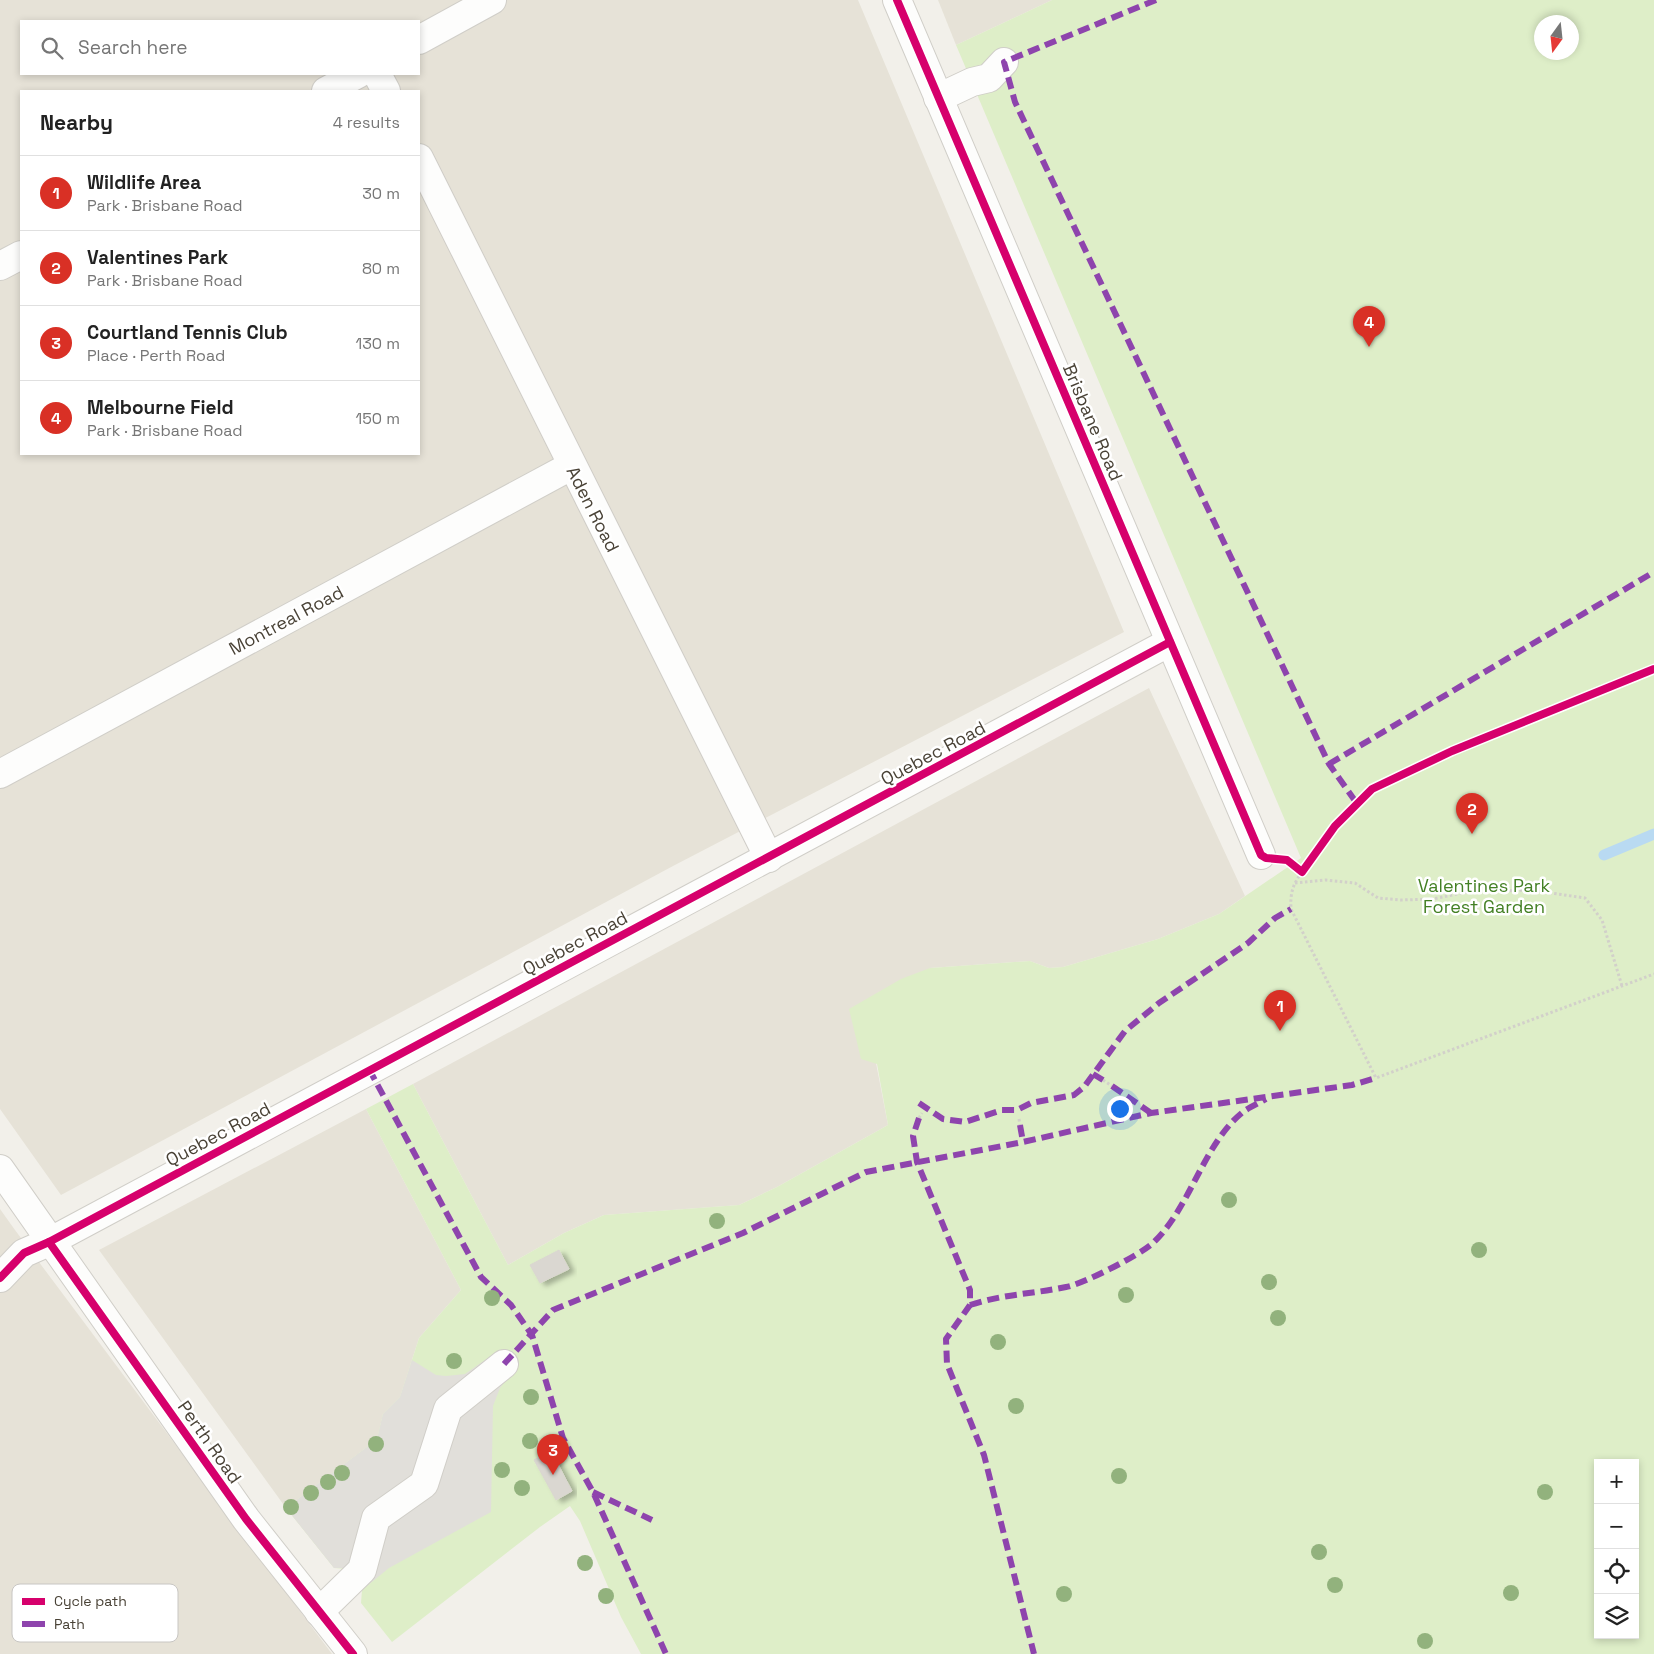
<!DOCTYPE html>
<meta charset="utf-8">
<style>
body{margin:0;font-family:"Space Grotesk",sans-serif;background:#f6f6f6;color:#222}
.controls{position:absolute;right:15px;bottom:15px;display:grid;overflow:hidden;border-radius:0px;box-shadow:0 2px 8px #0003}
.controls button{width:45px;height:45px;display:grid;place-items:center;padding:0;border:0;border-bottom:1px solid #e0e0e0;background:#fff;color:#222;font:25px sans-serif}
.compass{position:absolute;left:1534px;top:15px;width:45px;height:45px;border-radius:50%;background:#fff;box-shadow:0 2px 8px #0003;rotate:195deg}
.you{position:absolute;left:1119px;top:1108px;width:18px;height:18px;margin:-12px;border:4px solid #fff;border-radius:50%;background:#1a73e8;box-shadow:0 0 0 8px #1a73e833}
.badge{display:grid;place-items:center;width:32px;height:32px;border-radius:50%;background:#d93025;color:#fff;font-size:16px;font-weight:700}
.pin{position:absolute;translate:-50% -41px;filter:drop-shadow(0 1px 2px #0008)}
.pin::after{content:'';position:absolute;top:26px;width:18px;height:15px;background:inherit;clip-path:polygon(0 0,100% 0,50% 100%)}
.list{margin:0;padding:0;list-style:none}
h2{display:flex;justify-content:space-between;align-items:center;height:65px;margin:0;padding:0 20px;font-size:21px}
h2 small{font-size:16px;font-weight:400;color:#767676}
.list li{display:grid;grid-template-columns:32px 1fr auto;gap:15px;align-items:center;box-sizing:border-box;height:75px;padding:0 20px;border-top:1px solid #e0e0e0}
.list b{display:block;font-size:19px;white-space:nowrap}
.list p{margin:0;font-size:16px;white-space:nowrap;color:#767676}
.list em{font-size:16px;font-style:normal;color:#767676}
.icon{flex:none;width:28px;height:28px;fill:none;stroke:currentColor;stroke-width:2;stroke-linecap:round;stroke-linejoin:round}
.map{position:relative;flex:none;width:1654px;height:1654px;overflow:hidden}
.search{position:absolute;background:#fff;box-shadow:0 2px 8px #0003;left:20px;top:20px;width:400px;height:55px;display:flex;align-items:center;gap:12px;box-sizing:border-box;padding:0 18px;border-radius:0px;color:#767676;font-size:19px}
.panel{position:absolute;background:#fff;box-shadow:0 2px 8px #0003;left:20px;top:90px;width:400px;height:365px;border-radius:0px}
.map>svg:first-child{display:block}
.residential{fill:#e6e2d7;fill-rule:evenodd}
.green{fill:#deeec8;fill-rule:evenodd}
.parking{fill:#e1dfda}
.lines{fill:none;stroke-linecap:round;stroke-linejoin:round}
.stream{stroke:#b9daf2;stroke-width:11}
.building{fill:#dad7d1;stroke:#dad7d0;filter:url(#shadow)}
.minor-casing{stroke:#d0cec8;stroke-width:30}
.path{stroke:#d2d0ca;stroke-width:3;stroke-dasharray:2.5 2.5;stroke-linecap:butt}
.minor{stroke:#fdfdfc;stroke-width:28}
.quiet{stroke:#8e44ad;stroke-width:6;stroke-dasharray:12 6;stroke-linecap:butt}
.cycleway-casing{stroke:#fff;stroke-width:11}
.cycleway{stroke:#d6006c;stroke-width:8}
.tree{fill:#92b27d}
.labels{text-anchor:middle;dominant-baseline:central;stroke-width:5;stroke-linejoin:round;paint-order:stroke}
.street-label{font-size:18px;fill:#494236;stroke:#fff}
.park-label{font-size:18px;fill:#438024;stroke:#fff}
.key{fill:#fff;stroke:#c8c6c3;stroke-width:1}
.key-label{font-size:14px;fill:#494236}
</style>
<div class="map">
<svg width="1654" height="1654" viewBox="0 0 1654 1654">
<defs>
<filter id="shadow"><feDropShadow dx="5.5" dy="3" stdDeviation="2.5" flood-color="#0004"/></filter>
</defs>
<rect width="100%" height="100%" fill="#f2f0ea"/>
<g class="residential">
<path d="M0 0H858L1124 632 673 866 61 1195 0 1109ZM21 21H419V74H21ZM21 91H419V454H21Z"/>
<polygon points="938,0 1052,0 956,45"/>
<polygon points="1149,688 1245,896 1219,914 1158,939 1063,967 1049,968 1030,961 930,968 876,1063 888,1125 777,1187 739,1205 604,1215 564,1233 508,1265 413,1084"/>
<polygon points="366,1109 461,1290 419,1338 400,1397 383,1414 378,1435 371,1444 286,1508 99,1250"/>
<polygon points="0,1209 15,1230 332,1654 0,1654"/>
</g>
<path class="green" d="M1052 0H1654V1654H641L621 1617 580 1521 570 1506 540 1527 392 1642 361 1603 362 1590 347 1569 334 1568 286 1508 371 1444 378 1435 383 1414 400 1397 419 1338 461 1290 366 1109 413 1084 508 1265 564 1233 604 1215 739 1205 777 1187 888 1125 877 1064 861 1059 849 1009 901 979 930 968 1030 961 1049 968 1063 967 1158 939 1219 914 1301 858 956 45ZM1542 22H1572V52H1542ZM1598 1463H1635V1635H1598Z"/>
<polygon class="parking" points="495,1353 511,1373 500,1388 493,1406 491,1512 389,1568 362,1590 347,1568 334,1568 286,1508 371,1444 378,1435 383,1414 400,1397 412,1360 436,1375 446,1376 465,1374"/>
<g class="lines">
<polyline class="stream" points="1604,855 1654,834"/>
</g>
<g class="building">
<polygon points="559,1250 569,1269 540,1283 530,1265"/>
<polygon points="551,1451 572,1491 556,1500 534,1460"/>
</g>
<g class="lines">
<g class="minor-casing">
<g id="minor">
<polyline points="897,0 1261,855"/>
<polyline points="419,40 492,0"/>
<polyline points="377,74 386,91"/>
<polyline points="326,91 358,74"/>
<polyline points="938,98 972,82 989,78 1004,62"/>
<polyline points="419,158 769,858"/>
<polyline points="0,266 21,255"/>
<polyline points="0,774 571,466"/>
<polyline points="0,1169 246,1519 353,1654"/>
<path d="M0 1278 24 1253 49 1242C422 1040 798 844 1170 642"/>
<polyline points="319,1612 362,1570 376,1518 424,1484 448,1409 504,1364"/>
</g>
</g>
<g class="path">
<path d="M1302 872C1293 884 1290 893 1291 909L1376 1078 1654 974"/>
<polyline points="1295,883 1326,880 1355,883 1378,898 1401,900 1433,899 1467,892 1531,890 1585,898 1602,920 1622,986"/>
<polyline points="1103,1080 1112,1086"/>
<polyline points="919,1118 922,1113"/>
<polyline points="1019,1119 1020,1125"/>
</g>
<use href="#minor" class="minor"/>
<g class="quiet">
<polyline points="1156,0 1004,62 1015,102 1329,764 1358,805"/>
<polyline points="1329,764 1654,572"/>
<polyline points="369,1069 481,1277 511,1305 532,1335 563,1438 593,1492 666,1654"/>
<polyline points="1093,1074 1103,1080"/>
<polyline points="1112,1086 1151,1113"/>
<polyline points="919,1103 943,1119 965,1122 1002,1110 1017,1110 1031,1103 1074,1095 1084,1087 1125,1031 1159,1003 1248,943 1275,918 1291,909"/>
<polyline points="919,1118 913,1136 917,1162 970,1290 970,1305 946,1339 947,1364 984,1455 1034,1654"/>
<polyline points="1020,1125 1023,1142"/>
<path d="M970 1305C1003 1294 1033 1294 1066 1287 1083 1284 1140 1255 1153 1243 1191 1207 1203 1144 1243 1112 1250 1107 1259 1103 1266 1099"/>
<polyline points="504,1364 553,1310 743,1233 866,1172 1023,1142 1151,1113 1352,1085 1376,1078"/>
<polyline points="593,1492 652,1520"/>
</g>
<g class="cycleway-casing">
<g id="cycleway">
<polyline points="897,0 1261,855 1266,858 1287,860 1302,872 1335,826 1372,789 1452,751 1654,669"/>
<polyline points="49,1242 246,1519 353,1654"/>
<path d="M0 1278 24 1253 49 1242C422 1040 798 844 1170 642"/>
</g>
</g>
<use href="#cycleway" class="cycleway"/>
</g>
<g class="tree">
<circle cx="1229" cy="1200" r="8"/>
<circle cx="717" cy="1221" r="8"/>
<circle cx="1479" cy="1250" r="8"/>
<circle cx="1269" cy="1282" r="8"/>
<circle cx="1126" cy="1295" r="8"/>
<circle cx="492" cy="1298" r="8"/>
<circle cx="1278" cy="1318" r="8"/>
<circle cx="998" cy="1342" r="8"/>
<circle cx="454" cy="1361" r="8"/>
<circle cx="531" cy="1397" r="8"/>
<circle cx="1016" cy="1406" r="8"/>
<circle cx="530" cy="1441" r="8"/>
<circle cx="376" cy="1444" r="8"/>
<circle cx="502" cy="1470" r="8"/>
<circle cx="342" cy="1473" r="8"/>
<circle cx="1119" cy="1476" r="8"/>
<circle cx="328" cy="1482" r="8"/>
<circle cx="522" cy="1488" r="8"/>
<circle cx="1545" cy="1492" r="8"/>
<circle cx="311" cy="1493" r="8"/>
<circle cx="291" cy="1507" r="8"/>
<circle cx="1319" cy="1552" r="8"/>
<circle cx="585" cy="1563" r="8"/>
<circle cx="1335" cy="1585" r="8"/>
<circle cx="1511" cy="1593" r="8"/>
<circle cx="1064" cy="1594" r="8"/>
<circle cx="606" cy="1596" r="8"/>
<circle cx="1425" cy="1641" r="8"/>
</g>
<g class="labels">
<g class="street-label">
<text transform="translate(1093 422) rotate(67)">Brisbane Road</text>
<text transform="translate(593 509) rotate(63)">Aden Road</text>
<text transform="translate(286 620) rotate(-28)">Montreal Road</text>
<text transform="translate(933 753) rotate(-28)">Quebec Road</text>
<text transform="translate(575 943) rotate(-28)">Quebec Road</text>
<text transform="translate(218 1134) rotate(-28)">Quebec Road</text>
<text transform="translate(210 1442) rotate(55)">Perth Road</text>
</g>
<g class="park-label">
<text x="1484" y="885">Valentines Park<tspan x="1484" dy="21">Forest Garden</tspan></text>
</g>
</g>
<rect x="12" y="1584" width="166" height="58" rx="8" class="key"/>
<rect x="22" y="1598" width="23" height="7" fill="#d6006c"/>
<rect x="22" y="1621" width="23" height="6" fill="#8e44ad"/>
<g class="key-label">
<text x="54" y="1606">Cycle path</text>
<text x="54" y="1629">Path</text>
</g>
</svg>
<div class="controls">
<button>+</button>
<button>−</button>
<button><svg class="icon" aria-label="locate" viewBox="0 0 24 24"><circle cx="12" cy="12" r="6"/><path d="M12 2v4M12 18v4M2 12h4M18 12h4"/></svg></button>
<button><svg class="icon" aria-label="layers" viewBox="0 0 24 24"><path d="M12 4l9 5-9 5-9-5zM3 14l9 5 9-5"/></svg></button>
</div>
<svg class="compass" viewBox="-18 -18 36 36"><path d="M0-13l5 13h-10z" fill="#e53935"/><path d="M0 13l5-13h-10z" fill="#767676"/></svg>
<div class="you"></div>
<div class="pin badge" style="left:1280px;top:1031px">1</div>
<div class="pin badge" style="left:1472px;top:834px">2</div>
<div class="pin badge" style="left:553px;top:1475px">3</div>
<div class="pin badge" style="left:1369px;top:347px">4</div>
<div class="search"><svg class="icon" aria-label="search" viewBox="0 0 24 24"><circle cx="10" cy="10" r="6"/><path d="M15 15l6 6"/></svg>Search here</div>
<section class="panel">
<h2>Nearby<small>4 results</small></h2>
<ul class="list">
<li><span class="badge">1</span><div><b>Wildlife Area</b><p>Park · Brisbane Road</p></div><em>30 m</em></li>
<li><span class="badge">2</span><div><b>Valentines Park</b><p>Park · Brisbane Road</p></div><em>80 m</em></li>
<li><span class="badge">3</span><div><b>Courtland Tennis Club</b><p>Place · Perth Road</p></div><em>130 m</em></li>
<li><span class="badge">4</span><div><b>Melbourne Field</b><p>Park · Brisbane Road</p></div><em>150 m</em></li>
</ul>
</section>
</div>
